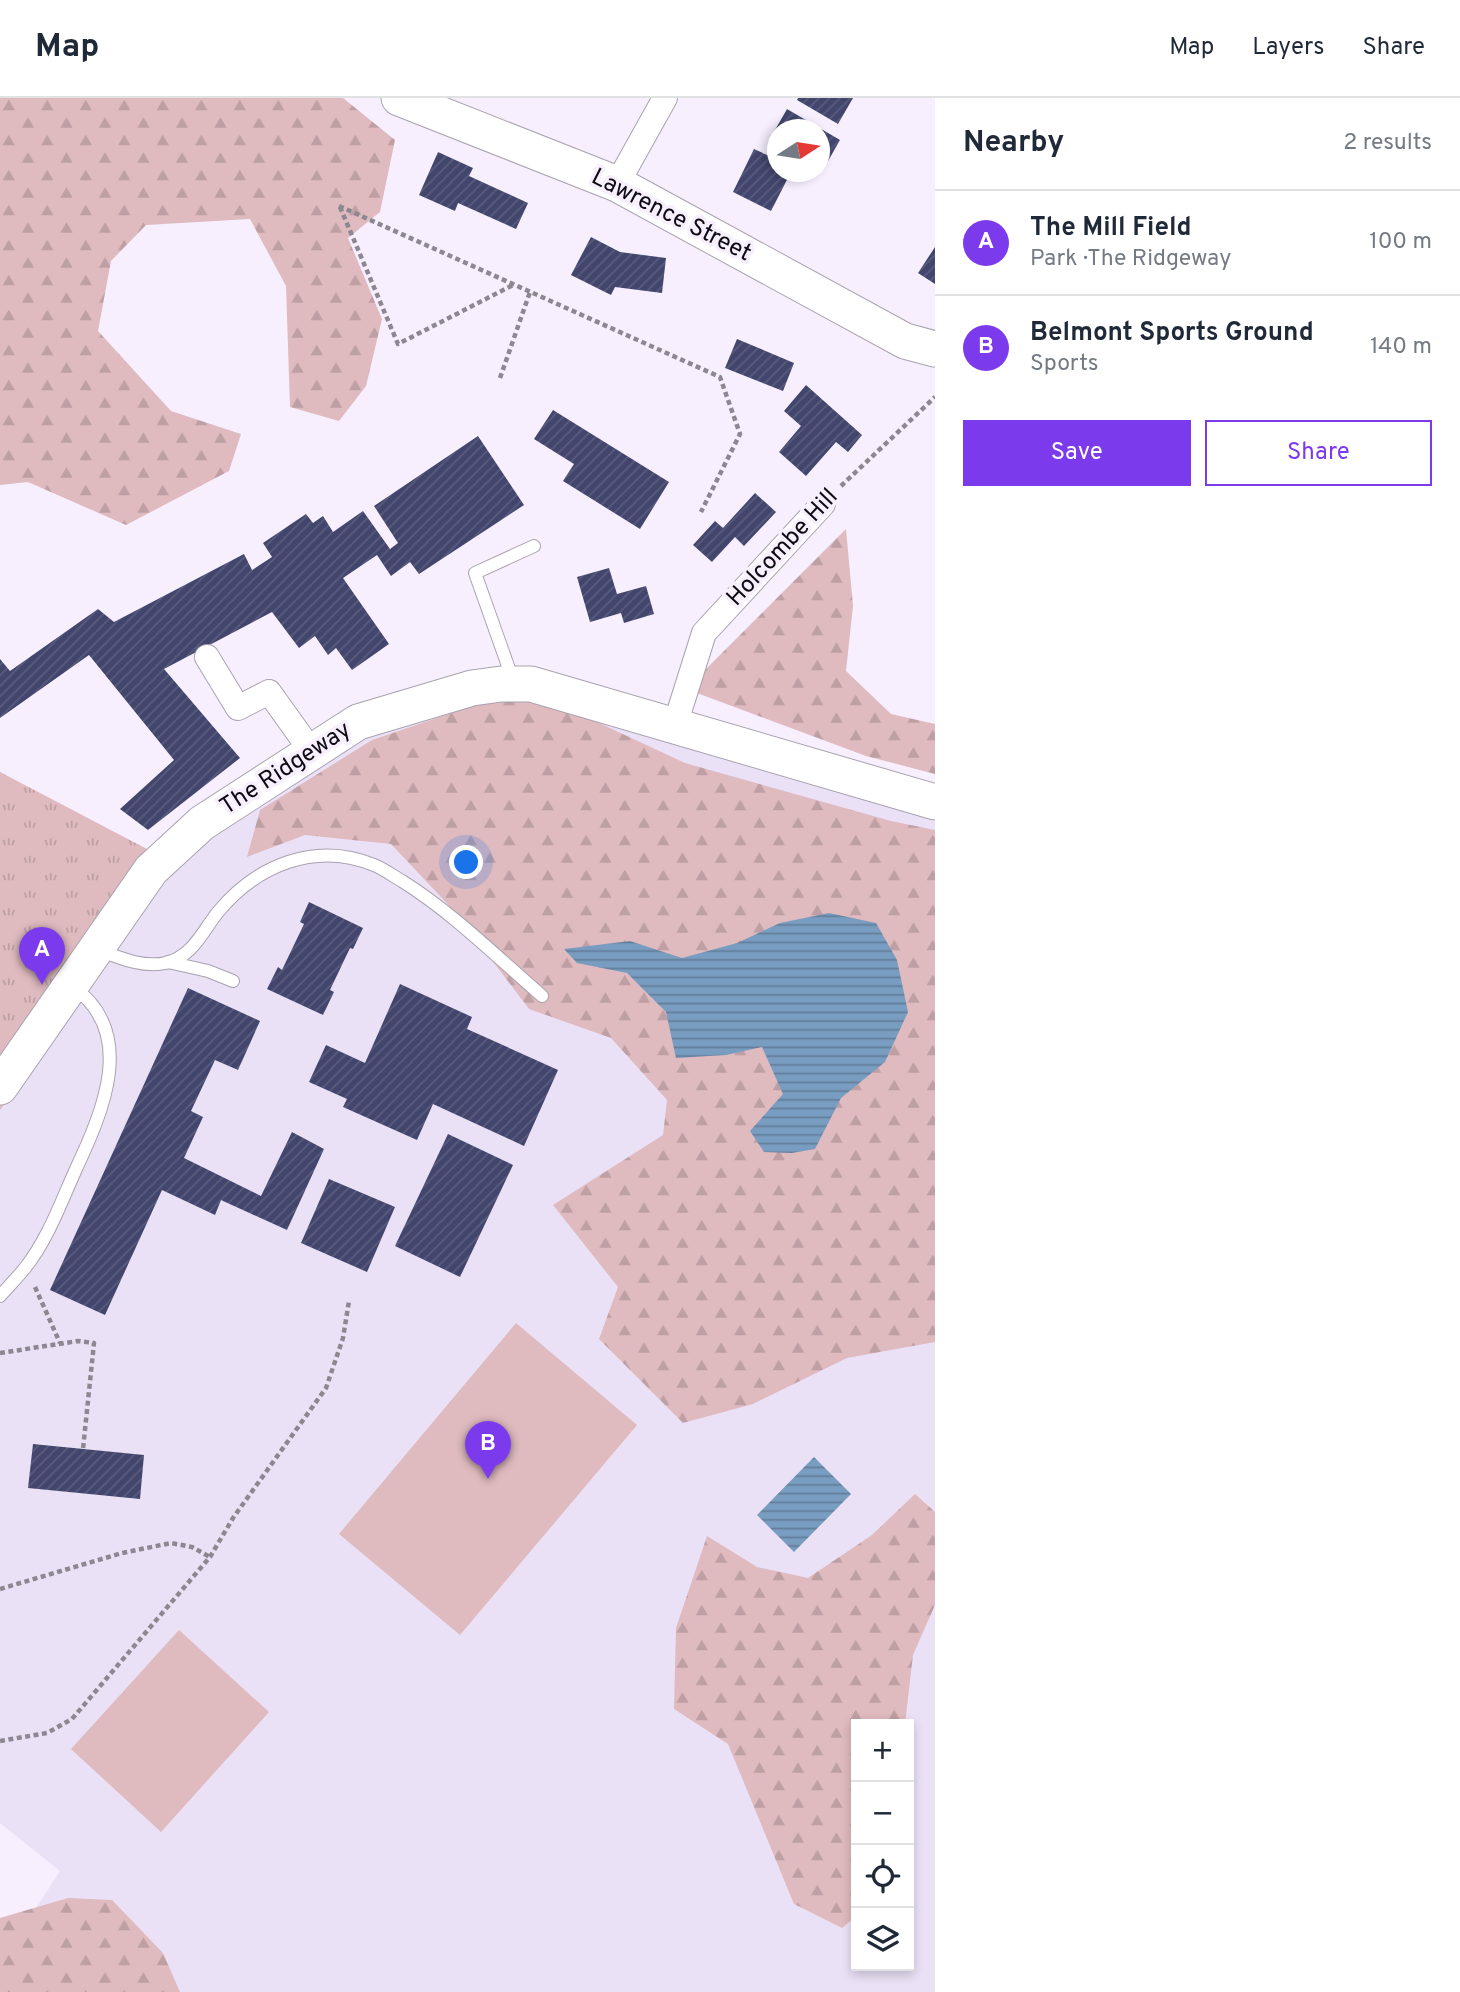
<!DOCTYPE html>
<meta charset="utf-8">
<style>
body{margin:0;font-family:Overpass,sans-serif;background:#f6f6f7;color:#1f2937}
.controls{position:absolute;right:21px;bottom:21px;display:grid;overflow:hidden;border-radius:0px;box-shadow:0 4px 10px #0003}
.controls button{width:63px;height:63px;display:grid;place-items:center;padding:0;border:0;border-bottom:2px solid #e0e1e3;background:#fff;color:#1f2937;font:35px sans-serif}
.compass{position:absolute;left:767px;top:21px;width:63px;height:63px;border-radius:50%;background:#fff;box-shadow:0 4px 10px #0003;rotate:78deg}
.you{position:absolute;left:467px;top:765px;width:24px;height:24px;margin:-18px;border:5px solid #fff;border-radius:50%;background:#1a73e8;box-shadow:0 0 0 10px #1a73e833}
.badge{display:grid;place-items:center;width:46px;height:46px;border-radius:50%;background:#7c3aed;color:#fff;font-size:23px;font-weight:700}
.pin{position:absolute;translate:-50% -58px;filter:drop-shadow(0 2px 4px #0008)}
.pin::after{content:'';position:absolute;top:37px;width:24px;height:21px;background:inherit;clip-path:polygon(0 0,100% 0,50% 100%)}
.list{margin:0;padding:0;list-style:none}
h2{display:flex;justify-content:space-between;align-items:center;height:91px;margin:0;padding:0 28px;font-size:30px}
h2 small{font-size:23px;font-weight:400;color:#747a83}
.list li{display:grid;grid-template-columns:46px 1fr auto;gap:21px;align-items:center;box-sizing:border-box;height:105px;padding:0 28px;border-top:2px solid #e0e1e3}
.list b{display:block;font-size:26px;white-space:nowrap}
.list p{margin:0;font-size:23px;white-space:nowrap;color:#747a83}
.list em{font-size:23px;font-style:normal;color:#747a83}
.actions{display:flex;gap:14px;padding:21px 28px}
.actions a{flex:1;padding:16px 0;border:2px solid #7c3aed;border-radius:0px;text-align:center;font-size:24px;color:#7c3aed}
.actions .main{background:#7c3aed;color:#fff}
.icon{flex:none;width:38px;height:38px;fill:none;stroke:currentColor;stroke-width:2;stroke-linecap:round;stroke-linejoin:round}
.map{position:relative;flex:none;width:935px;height:1894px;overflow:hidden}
header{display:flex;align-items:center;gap:42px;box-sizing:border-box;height:98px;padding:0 35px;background:#fff;border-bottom:2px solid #e0e1e3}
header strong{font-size:33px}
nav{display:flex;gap:38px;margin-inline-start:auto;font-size:24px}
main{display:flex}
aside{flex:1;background:#fff}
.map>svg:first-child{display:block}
.built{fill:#ebe1f6;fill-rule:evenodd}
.green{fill:#dfbabf}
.forest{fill:url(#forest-firs)}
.park{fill:url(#park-tufts)}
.water{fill:url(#water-rules)}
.building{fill:url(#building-hatch)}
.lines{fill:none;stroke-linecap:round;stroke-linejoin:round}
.lane-casing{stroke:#a9a2af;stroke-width:14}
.street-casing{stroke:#a9a2af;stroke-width:26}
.secondary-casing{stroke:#a9a2af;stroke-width:37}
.path{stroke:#8c8791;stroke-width:4.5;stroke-dasharray:5 3.5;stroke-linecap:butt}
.lane{stroke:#fff;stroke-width:12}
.street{stroke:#fff;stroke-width:24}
.secondary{stroke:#fff;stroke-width:35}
.labels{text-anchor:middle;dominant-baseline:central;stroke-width:7;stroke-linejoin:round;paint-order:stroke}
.street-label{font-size:24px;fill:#0d0b10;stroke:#f7effe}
</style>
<header>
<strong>Map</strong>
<nav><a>Map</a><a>Layers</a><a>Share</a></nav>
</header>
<main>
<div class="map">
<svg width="935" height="1894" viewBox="0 0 935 1894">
<defs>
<pattern id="forest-firs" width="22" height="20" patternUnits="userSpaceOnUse" patternTransform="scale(1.75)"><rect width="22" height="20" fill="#dfbabf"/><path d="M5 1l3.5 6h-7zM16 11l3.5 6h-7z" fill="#be9fa3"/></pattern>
<pattern id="park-tufts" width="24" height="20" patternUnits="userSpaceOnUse" patternTransform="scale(1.75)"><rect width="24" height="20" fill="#dfbabf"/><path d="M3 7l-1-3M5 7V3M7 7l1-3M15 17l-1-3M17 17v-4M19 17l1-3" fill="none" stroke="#be9fa3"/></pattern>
<pattern id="water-rules" width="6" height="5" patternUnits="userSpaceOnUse" patternTransform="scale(1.75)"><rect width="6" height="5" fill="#799dc0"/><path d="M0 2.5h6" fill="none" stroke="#627e9b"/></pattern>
<pattern id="building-hatch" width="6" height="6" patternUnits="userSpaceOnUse" patternTransform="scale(1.75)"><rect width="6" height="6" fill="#42466d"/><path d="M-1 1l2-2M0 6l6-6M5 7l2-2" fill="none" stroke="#595c7c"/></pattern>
</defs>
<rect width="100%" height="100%" fill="#f7effe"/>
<path class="built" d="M472 590 935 704V1894H0V1866L60 1773 0 1725V989L151 772 358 624ZM856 1626H909V1868H856Z"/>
<g class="green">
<polygon points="516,1225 637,1327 460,1537 339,1436"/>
<polygon points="179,1532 269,1614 161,1734 71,1651"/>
</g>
<g class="forest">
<polygon points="0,0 343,0 395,42 380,114 348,140 382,221 366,288 339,323 290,309 286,188 250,121 146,127 111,163 98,233 171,313 241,336 229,373 126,427 28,384 0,387"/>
<polygon points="846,431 853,508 846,573 891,616 935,626 935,676 866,658 686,591"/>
<polygon points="541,598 685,665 891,723 935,732 935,1244 847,1260 753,1306 683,1325 599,1241 618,1189 553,1107 663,1037 667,1002 611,940 529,911 457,816 391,746 305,737 247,759 260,712 372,642 484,604"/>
<polygon points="915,1396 935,1414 935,1507 913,1557 905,1626 856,1626 856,1818 842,1830 794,1806 728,1646 674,1611 676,1530 707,1438 757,1469 808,1480 872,1437"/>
<polygon points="68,1800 112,1802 163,1855 180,1894 0,1894 0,1820"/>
</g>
<polygon class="park" points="0,674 168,762 0,1012"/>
<g class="water">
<polygon points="829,815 876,825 897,862 908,914 885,964 841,1000 815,1051 792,1055 764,1054 750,1033 783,996 762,949 726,957 676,960 666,914 627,875 577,865 564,851 630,843 682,860 737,845 780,825"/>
<polygon points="814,1359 851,1396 794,1454 757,1417"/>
</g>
<g class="building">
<polygon points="798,0 853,0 838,26 797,2"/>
<polygon points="787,11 840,42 824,70 820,67 820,32 778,32 778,42 771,39"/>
<polygon points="754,51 778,62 778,74 791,74 771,113 733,94"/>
<polygon points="438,54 473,70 469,78 528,105 516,131 458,105 455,113 419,97"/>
<polygon points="591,139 620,154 666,160 662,195 615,189 611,197 571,177"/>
<polygon points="935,149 935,186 918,175"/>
<polygon points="737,241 794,265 783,293 725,270"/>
<polygon points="806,287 862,337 848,354 836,344 806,378 779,354 801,328 784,313"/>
<polygon points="553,312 669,384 640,431 563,383 574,366 534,341"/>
<polygon points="478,338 524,407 419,476 410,464 391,478 377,457 343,480 389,546 352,572 336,550 328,557 315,538 299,550 272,514 164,571 240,660 148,732 120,711 174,662 89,557 0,620 0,561 10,573 98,511 114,524 244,456 252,472 272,459 263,445 306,416 313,425 323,418 333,434 363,413 390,451 398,445 374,408"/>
<polygon points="755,395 776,414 744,448 735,439 712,464 693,447 715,423 723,430"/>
<polygon points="609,470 617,496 646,488 654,516 624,525 621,515 590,524 577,479"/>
<polygon points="309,804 363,830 353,851 350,850 330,892 334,894 323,917 267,891 278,869 282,872 304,826 300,824"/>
<polygon points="400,886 472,919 467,931 558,972 524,1048 433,1006 417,1042 343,1009 347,1001 309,984 326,947 365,965"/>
<polygon points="188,890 260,923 238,972 215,962 191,1013 203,1019 184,1060 261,1098 292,1034 324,1051 287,1132 221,1102 215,1117 162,1092 105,1217 50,1192"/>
<polygon points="448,1036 513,1067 460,1179 395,1148"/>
<polygon points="329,1081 395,1109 367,1174 301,1145"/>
<polygon points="33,1346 144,1357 140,1401 28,1390"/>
</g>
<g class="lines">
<g class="lane-casing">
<g id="lane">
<polyline points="513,582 475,475 534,448"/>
<path d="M99 852C120 860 143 870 166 865 193 858 202 834 218 814 257 767 315 743 374 767 384 771 393 778 402 783 453 815 497 859 542 898"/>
<polyline points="168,864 208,873 233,883"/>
<path d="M0 1198C8 1189 17 1180 25 1170 48 1141 61 1104 76 1071 103 1013 138 934 72 888"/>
</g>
</g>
<g class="street-casing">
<g id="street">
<polyline points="617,86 665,0"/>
<polyline points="207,559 238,610 269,594 312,654"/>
<polyline points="674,630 704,535 823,406"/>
</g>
</g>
<g class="secondary-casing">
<g id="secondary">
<polyline points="399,0 617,86 905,243 935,251"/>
<polyline points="0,989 151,772 202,725 358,624 472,590 501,586 531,586 935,704"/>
</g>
</g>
<g class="path">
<polyline points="339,108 720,279 740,336 701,414"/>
<polyline points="340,109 398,246 513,187"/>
<polyline points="500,280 530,194"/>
<polyline points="841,388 935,299"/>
<polyline points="35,1189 60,1245"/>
<polyline points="0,1255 78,1243 94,1245 83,1351"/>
<polyline points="0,1491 122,1455 171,1445 192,1449 210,1459"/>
<polyline points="0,1643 47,1635 72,1621 210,1459 233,1420 326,1290 343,1240 349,1203"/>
</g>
<use href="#lane" class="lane"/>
<use href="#street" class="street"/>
<use href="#secondary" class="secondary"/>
</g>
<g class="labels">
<g class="street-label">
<text transform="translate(671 118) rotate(27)">Lawrence Street</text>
<text transform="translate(783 450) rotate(-47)">Holcombe Hill</text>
<text transform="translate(286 671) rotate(-33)">The Ridgeway</text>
</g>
</g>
</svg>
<div class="controls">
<button>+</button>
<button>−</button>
<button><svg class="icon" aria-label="locate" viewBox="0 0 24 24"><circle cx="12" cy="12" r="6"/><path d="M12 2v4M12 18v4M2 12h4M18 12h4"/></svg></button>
<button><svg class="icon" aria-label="layers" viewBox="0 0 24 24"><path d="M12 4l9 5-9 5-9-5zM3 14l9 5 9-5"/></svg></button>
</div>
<svg class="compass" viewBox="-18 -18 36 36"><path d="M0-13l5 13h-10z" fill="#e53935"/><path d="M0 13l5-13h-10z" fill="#747a83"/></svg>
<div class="you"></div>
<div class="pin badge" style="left:42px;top:887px">A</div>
<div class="pin badge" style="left:488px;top:1381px">B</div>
</div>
<aside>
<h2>Nearby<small>2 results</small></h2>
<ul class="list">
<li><span class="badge">A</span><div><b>The Mill Field</b><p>Park · The Ridgeway</p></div><em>100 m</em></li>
<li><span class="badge">B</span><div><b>Belmont Sports Ground</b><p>Sports</p></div><em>140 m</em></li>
</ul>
<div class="actions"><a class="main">Save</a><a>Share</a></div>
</aside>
</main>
